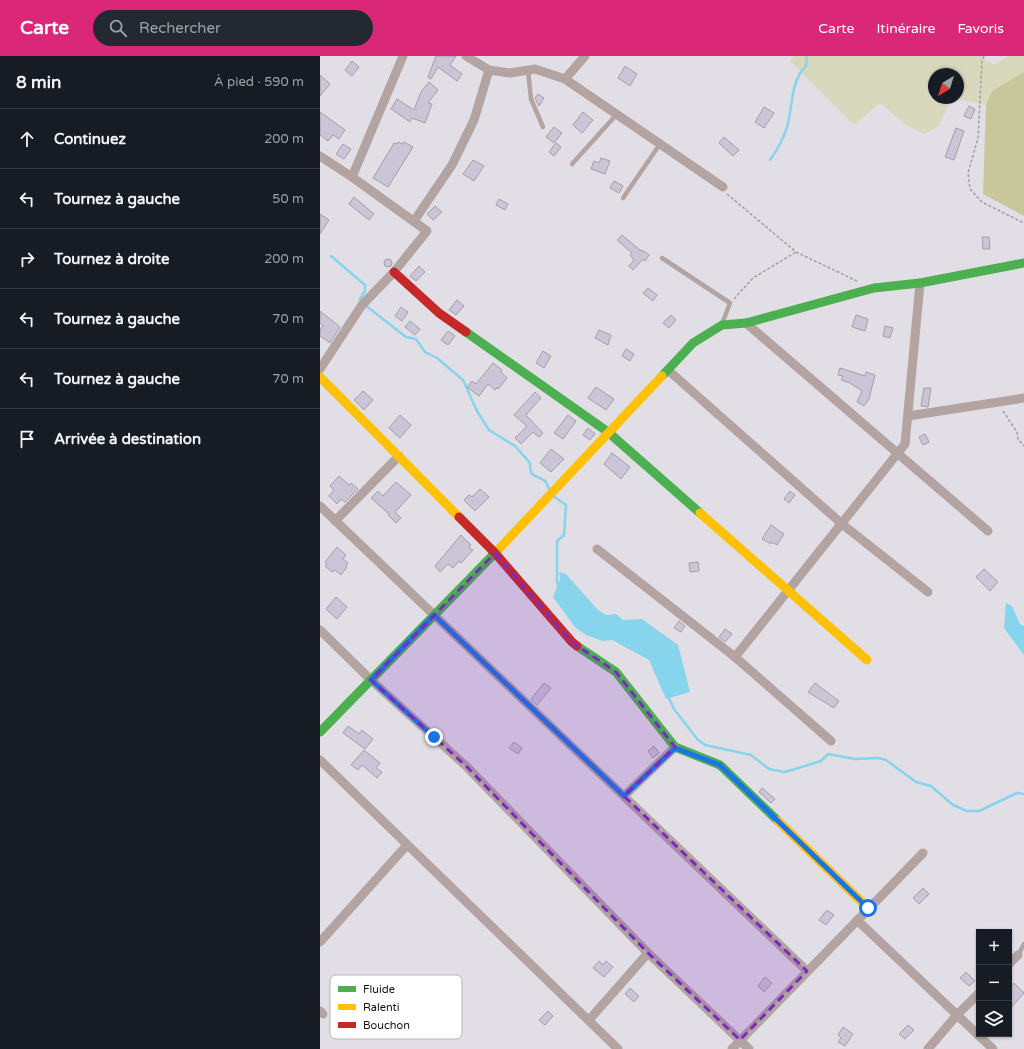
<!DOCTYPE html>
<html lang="fr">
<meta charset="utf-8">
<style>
body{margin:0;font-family:"Varela Round",sans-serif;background:#242831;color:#f1f3f6}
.controls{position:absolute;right:12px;bottom:12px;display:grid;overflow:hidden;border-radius:0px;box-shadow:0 1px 3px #0004}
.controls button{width:36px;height:36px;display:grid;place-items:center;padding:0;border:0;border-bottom:1px solid #363941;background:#171b24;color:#f1f3f6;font:20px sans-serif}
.compass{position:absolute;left:608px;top:12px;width:36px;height:36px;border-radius:50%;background:#171b24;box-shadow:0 1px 3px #0004;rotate:218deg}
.stop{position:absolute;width:12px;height:12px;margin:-9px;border:3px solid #1a73e8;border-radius:50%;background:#fff}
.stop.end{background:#1a73e8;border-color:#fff;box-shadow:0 1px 4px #0008}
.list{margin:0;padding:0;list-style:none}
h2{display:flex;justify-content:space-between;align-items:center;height:52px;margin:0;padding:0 16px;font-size:17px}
h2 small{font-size:13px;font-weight:400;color:#9ea1a6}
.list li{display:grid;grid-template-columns:26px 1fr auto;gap:12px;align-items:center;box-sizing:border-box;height:60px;padding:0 16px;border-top:1px solid #363941}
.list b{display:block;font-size:15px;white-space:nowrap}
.list em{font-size:13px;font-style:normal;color:#9ea1a6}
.icon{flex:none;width:22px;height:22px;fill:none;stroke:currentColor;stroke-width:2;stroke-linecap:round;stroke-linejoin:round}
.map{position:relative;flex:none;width:704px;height:993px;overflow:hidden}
header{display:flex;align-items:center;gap:24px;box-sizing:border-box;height:56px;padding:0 20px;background:#db2777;color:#fff}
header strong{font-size:19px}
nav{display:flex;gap:22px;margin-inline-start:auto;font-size:14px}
.search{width:280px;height:36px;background:#242831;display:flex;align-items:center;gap:10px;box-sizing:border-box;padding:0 14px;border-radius:22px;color:#9ea1a6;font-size:15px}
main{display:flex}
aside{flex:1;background:#171b24}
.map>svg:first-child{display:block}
.green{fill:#d8d8bc;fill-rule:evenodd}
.forest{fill:#c8c79b}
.water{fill:#87d4ed}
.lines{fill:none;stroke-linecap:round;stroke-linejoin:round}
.stream{stroke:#87d4ed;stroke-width:2.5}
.building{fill:#ccc5d7;stroke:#a2a0a6}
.path{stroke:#a79d9c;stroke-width:1.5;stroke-dasharray:3 2;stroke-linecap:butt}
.lane{stroke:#b3a3a1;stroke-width:4.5}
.street{stroke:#b3a3a1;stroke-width:9}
.fast{stroke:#4caf50;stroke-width:9}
.slow{stroke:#ffc107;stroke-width:9}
.jam{stroke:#c62828;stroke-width:9}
.route{stroke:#1a73e8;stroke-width:5}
.marked{fill:#7b2cbf;fill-opacity:0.2;stroke:#7b2cbf;stroke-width:3;stroke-dasharray:8 5;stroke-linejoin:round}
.key{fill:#fff;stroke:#b8b7b9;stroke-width:1}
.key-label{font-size:11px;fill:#121015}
</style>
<header>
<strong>Carte</strong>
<div class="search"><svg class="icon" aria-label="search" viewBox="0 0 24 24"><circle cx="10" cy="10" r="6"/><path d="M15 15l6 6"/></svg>Rechercher</div>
<nav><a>Carte</a><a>Itinéraire</a><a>Favoris</a></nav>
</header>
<main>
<aside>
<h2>8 min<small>À pied · 590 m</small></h2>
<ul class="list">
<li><svg class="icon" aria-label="ahead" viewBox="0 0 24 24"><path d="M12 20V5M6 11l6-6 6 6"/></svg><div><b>Continuez</b></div><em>200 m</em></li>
<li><svg class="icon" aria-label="left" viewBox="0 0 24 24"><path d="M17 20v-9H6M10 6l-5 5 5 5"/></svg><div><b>Tournez à gauche</b></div><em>50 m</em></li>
<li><svg class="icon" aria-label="right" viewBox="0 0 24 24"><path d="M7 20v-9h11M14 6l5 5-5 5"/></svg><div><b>Tournez à droite</b></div><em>200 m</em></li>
<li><svg class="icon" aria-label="left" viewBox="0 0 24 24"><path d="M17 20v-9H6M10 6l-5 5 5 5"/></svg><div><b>Tournez à gauche</b></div><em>70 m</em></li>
<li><svg class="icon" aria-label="left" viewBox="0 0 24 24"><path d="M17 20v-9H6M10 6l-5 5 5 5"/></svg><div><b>Tournez à gauche</b></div><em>70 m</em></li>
<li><svg class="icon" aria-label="arrive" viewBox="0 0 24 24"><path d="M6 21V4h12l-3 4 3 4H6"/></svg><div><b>Arrivée à destination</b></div></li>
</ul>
</aside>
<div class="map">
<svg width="704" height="993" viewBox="0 0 704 993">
<rect width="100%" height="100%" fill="#e1dee6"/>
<path class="green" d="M474 0H661L674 9 688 0H704V16L672 35 666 49 632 42 619 70 604 78 586 69 560 47 534 69 470 5ZM614 18H638V42H614Z"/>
<polygon class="forest" points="704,16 704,160 663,138 666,49 672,35"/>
<g class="water">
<polygon points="239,516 246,518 278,554 286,559 296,558 303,564 322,563 358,589 370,636 346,643 329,604 292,584 283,585 266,579 255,571 233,541 240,523"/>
<polygon points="686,547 692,550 700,568 704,570 704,599 684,572"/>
</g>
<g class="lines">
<g class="stream">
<path d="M450 104C458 93 463 84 467 71 473 51 470 25 486 10L487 0"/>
<polyline points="11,200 45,229 45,235 40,243 41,246"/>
<path d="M45 249 86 281 96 283 105 296 117 302 143 324 157 355 169 374 195 390 210 407C210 424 215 417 225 425 227 427 228 432 230 434"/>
<polyline points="233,440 246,449 244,479 237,485 237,527 239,530"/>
<polyline points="348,640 354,653 378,684 385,689 431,699 449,713 464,716 472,714 501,705 508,698 535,703 558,702 566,704 596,726 611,730 633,749 647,755 659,755 697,737 704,738"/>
</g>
</g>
<g class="building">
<polygon points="116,0 136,0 130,9 142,18 137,25 118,11 111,23 108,21"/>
<polygon points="32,5 39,11 32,20 25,14"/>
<polygon points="305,10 317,18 310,30 298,22"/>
<polygon points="0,19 10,28 0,40"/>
<polygon points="109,26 118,34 108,47 112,48 105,67 92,62 90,66 71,53 77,43 94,54 101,36"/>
<polygon points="218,38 224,42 219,50 215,42"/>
<polygon points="649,50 655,53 651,63 644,60"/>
<polygon points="444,51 454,57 444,72 435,66"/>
<polygon points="0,56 25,74 19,83 13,79 8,85 0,79"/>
<polygon points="263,56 273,64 262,77 253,69"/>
<polygon points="234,71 242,77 234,87 226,81"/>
<polygon points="636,72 644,75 634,104 625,101"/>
<polygon points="404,81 419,94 413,100 399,87"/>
<polygon points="78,86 83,88 84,86 93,91 68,131 53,122 74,87 77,88"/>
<polygon points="236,87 241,91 234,100 229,96"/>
<polygon points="23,88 31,93 24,103 16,98"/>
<polygon points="281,102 290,105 285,118 271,113 274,105 279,107"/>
<polygon points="153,104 164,110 154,125 143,118"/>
<polygon points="294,125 303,130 299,137 290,132"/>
<polygon points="34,141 54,158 49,164 29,148"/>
<polygon points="179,143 188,148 185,154 176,149"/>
<polygon points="115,150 122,156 113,164 107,158"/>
<polygon points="0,158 9,164 0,178"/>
<polygon points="302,179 321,195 322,194 329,199 325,205 323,203 313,214 309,210 314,204 310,199 312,197 297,184"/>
<polygon points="662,181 669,181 670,193 663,193"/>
<circle cx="68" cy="207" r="4"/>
<polygon points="99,210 105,216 96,225 90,220"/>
<polygon points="328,232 337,239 333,245 323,237"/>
<polygon points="137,244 144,250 136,259 129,254"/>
<polygon points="81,251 88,256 82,265 75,260"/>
<polygon points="0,255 20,271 10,287 0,280 0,274 3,269 0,267"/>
<polygon points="351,259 356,264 349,272 343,267"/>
<polygon points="536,259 548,263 545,275 532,271"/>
<polygon points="90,265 100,273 95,279 85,271"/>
<polygon points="565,270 573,272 570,282 563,280"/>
<polygon points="279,274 291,279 288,289 275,282"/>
<polygon points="128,275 135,280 128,289 121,284"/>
<polygon points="306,293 314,298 310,305 302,300"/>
<polygon points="223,295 231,300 224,312 216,307"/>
<polygon points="173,307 182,314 181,316 187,322 178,333 177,331 175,334 168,328 159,340 147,331 152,325 156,328"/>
<polygon points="520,312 545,320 546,316 555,319 549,343 544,350 537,346 542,335 530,327 521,324 523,320 518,319"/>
<polygon points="276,331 294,343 286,354 268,342"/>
<polygon points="604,332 611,332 608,351 601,350"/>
<polygon points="43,335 53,344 44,354 34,344"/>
<polygon points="215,336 221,342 206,359 223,377 219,381 213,376 201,388 195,382 207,370 194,359"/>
<polygon points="80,359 91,369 80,382 69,372"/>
<polygon points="248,359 256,365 243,383 234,377"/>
<polygon points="268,372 275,378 270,384 263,379"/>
<polygon points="605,378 609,386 603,389 599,381"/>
<polygon points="231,393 244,403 231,416 220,407"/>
<polygon points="292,397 310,411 301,423 284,408"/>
<polygon points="19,420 29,429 31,427 38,433 25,446 21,443 17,448 9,440 14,434 10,430"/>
<polygon points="76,426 91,439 75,456 81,462 76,467 68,459 69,458 51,442 58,435 63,440"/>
<polygon points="160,433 169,441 155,455 144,444 149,439 152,441"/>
<polygon points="470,435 475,439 469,447 464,443"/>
<polygon points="451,469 464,478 457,489 452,486 451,488 442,483"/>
<polygon points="141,479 151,489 149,492 153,494 141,507 139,505 133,512 128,508 120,516 115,510"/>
<polygon points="17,491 26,499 23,503 28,507 26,510 27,511 21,519 15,514 12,516 5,510 7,508 5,506"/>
<polygon points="378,506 379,515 370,516 369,507"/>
<polygon points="664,513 678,526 670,535 656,521"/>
<polygon points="16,541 27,551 17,563 6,553"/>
<polygon points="359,565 365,570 361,576 354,572"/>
<polygon points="405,573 412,578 405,586 399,581"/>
<polygon points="224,627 231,632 217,649 211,643"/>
<polygon points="495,627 519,645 514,652 488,636"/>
<polygon points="28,670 39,678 42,674 53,683 45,693 23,677"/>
<polygon points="194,686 202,692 198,698 189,692"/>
<polygon points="334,690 339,697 333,702 328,695"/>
<polygon points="44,694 60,707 56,712 62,716 57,722 42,709 38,714 31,709"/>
<polygon points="442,732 455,743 451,747 439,736"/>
<polygon points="603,832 609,838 599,848 593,842"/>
<polygon points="507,854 514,859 506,869 499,864"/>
<polygon points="279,905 283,909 286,905 293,911 284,921 273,912"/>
<polygon points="646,916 655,925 649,930 640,922"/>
<polygon points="445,921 452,927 444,936 438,930"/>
<polygon points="694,927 704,937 689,954 689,933"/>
<polygon points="310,932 319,940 314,946 305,938"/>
<polygon points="228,955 233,960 225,969 219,964"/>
<polygon points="588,969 594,974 585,983 579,978"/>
<polygon points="523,971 533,978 525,990 518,986 521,982 518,979"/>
</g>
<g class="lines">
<g class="path">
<polyline points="664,0 662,5 658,82 648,117 650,133 662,146 704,167"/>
<polyline points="407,138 476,196 537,225"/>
<polyline points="414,243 433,222 476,196"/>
<polyline points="683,355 697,376 698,383 704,390"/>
</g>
<g class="lane">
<polyline points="208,14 211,43 223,71"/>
<polyline points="252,108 297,58"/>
<polyline points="303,142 340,88"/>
<polyline points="342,202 410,247 402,268"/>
<polyline points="698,899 704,888"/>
</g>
<g class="street">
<polyline points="146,0 169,14 190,17 215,13 245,23 403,131"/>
<polyline points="245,23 265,0"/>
<polyline points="0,100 32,121 107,175 74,216 42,249 0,313"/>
<polyline points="32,121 83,0"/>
<polyline points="94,165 132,109 154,64 169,14"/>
<polyline points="426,267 668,475"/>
<polyline points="348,314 522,468 608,536"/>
<polyline points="588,360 704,342"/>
<polyline points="0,450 487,915"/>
<polyline points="15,465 79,400"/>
<polyline points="277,493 415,601 511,685"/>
<polyline points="0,574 51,624 146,710 328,897 429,993"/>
<polyline points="415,601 585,388 600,227"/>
<polyline points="0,704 298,993"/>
<polyline points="304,740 355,691"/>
<polyline points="537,864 673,993"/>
<polyline points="0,886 87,789"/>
<polyline points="689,908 698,899"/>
<polyline points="0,955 3,958"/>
<polyline points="269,964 328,897"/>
<polyline points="412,993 603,797"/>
<polyline points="608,993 636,960 659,937"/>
</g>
<g class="fast">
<polyline points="146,276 288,376 380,457"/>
<polyline points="342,320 373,287 402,269 426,267 554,232 600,227 704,207"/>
<polyline points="257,590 296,616 355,691 400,709 458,765"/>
<polyline points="0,676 176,496"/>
</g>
<g class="slow">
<polyline points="0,321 139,461"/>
<polyline points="380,457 547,604"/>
<polyline points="176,496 342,320"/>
<polyline points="458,765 548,852"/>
</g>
<g class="jam">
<polyline points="74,216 119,257 146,276"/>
<polyline points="139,461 175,497 252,586 257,590"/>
</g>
</g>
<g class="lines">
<polyline class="route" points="114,681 51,624 114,559 304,740 355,692 400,709 548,852"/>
</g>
<path class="marked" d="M175 497 252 586 296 616 355 691 304 740 487 915 420 984 328 897 146 710 51 624Z"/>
<rect x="10" y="919" width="132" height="64" rx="6" class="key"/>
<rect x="18" y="930" width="18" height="6" fill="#4caf50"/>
<rect x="18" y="948" width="18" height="6" fill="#ffc107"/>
<rect x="18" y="966" width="18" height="6" fill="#c62828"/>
<g class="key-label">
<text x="43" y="937">Fluide</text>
<text x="43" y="955">Ralenti</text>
<text x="43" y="973">Bouchon</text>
</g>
</svg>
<div class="controls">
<button>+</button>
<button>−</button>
<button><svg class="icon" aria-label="layers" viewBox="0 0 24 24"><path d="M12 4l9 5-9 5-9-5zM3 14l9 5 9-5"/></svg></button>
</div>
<svg class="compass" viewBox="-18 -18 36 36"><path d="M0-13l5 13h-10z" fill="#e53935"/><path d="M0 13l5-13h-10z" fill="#9ea1a6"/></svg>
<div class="stop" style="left:548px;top:852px"></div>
<div class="stop end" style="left:114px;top:681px"></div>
</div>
</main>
